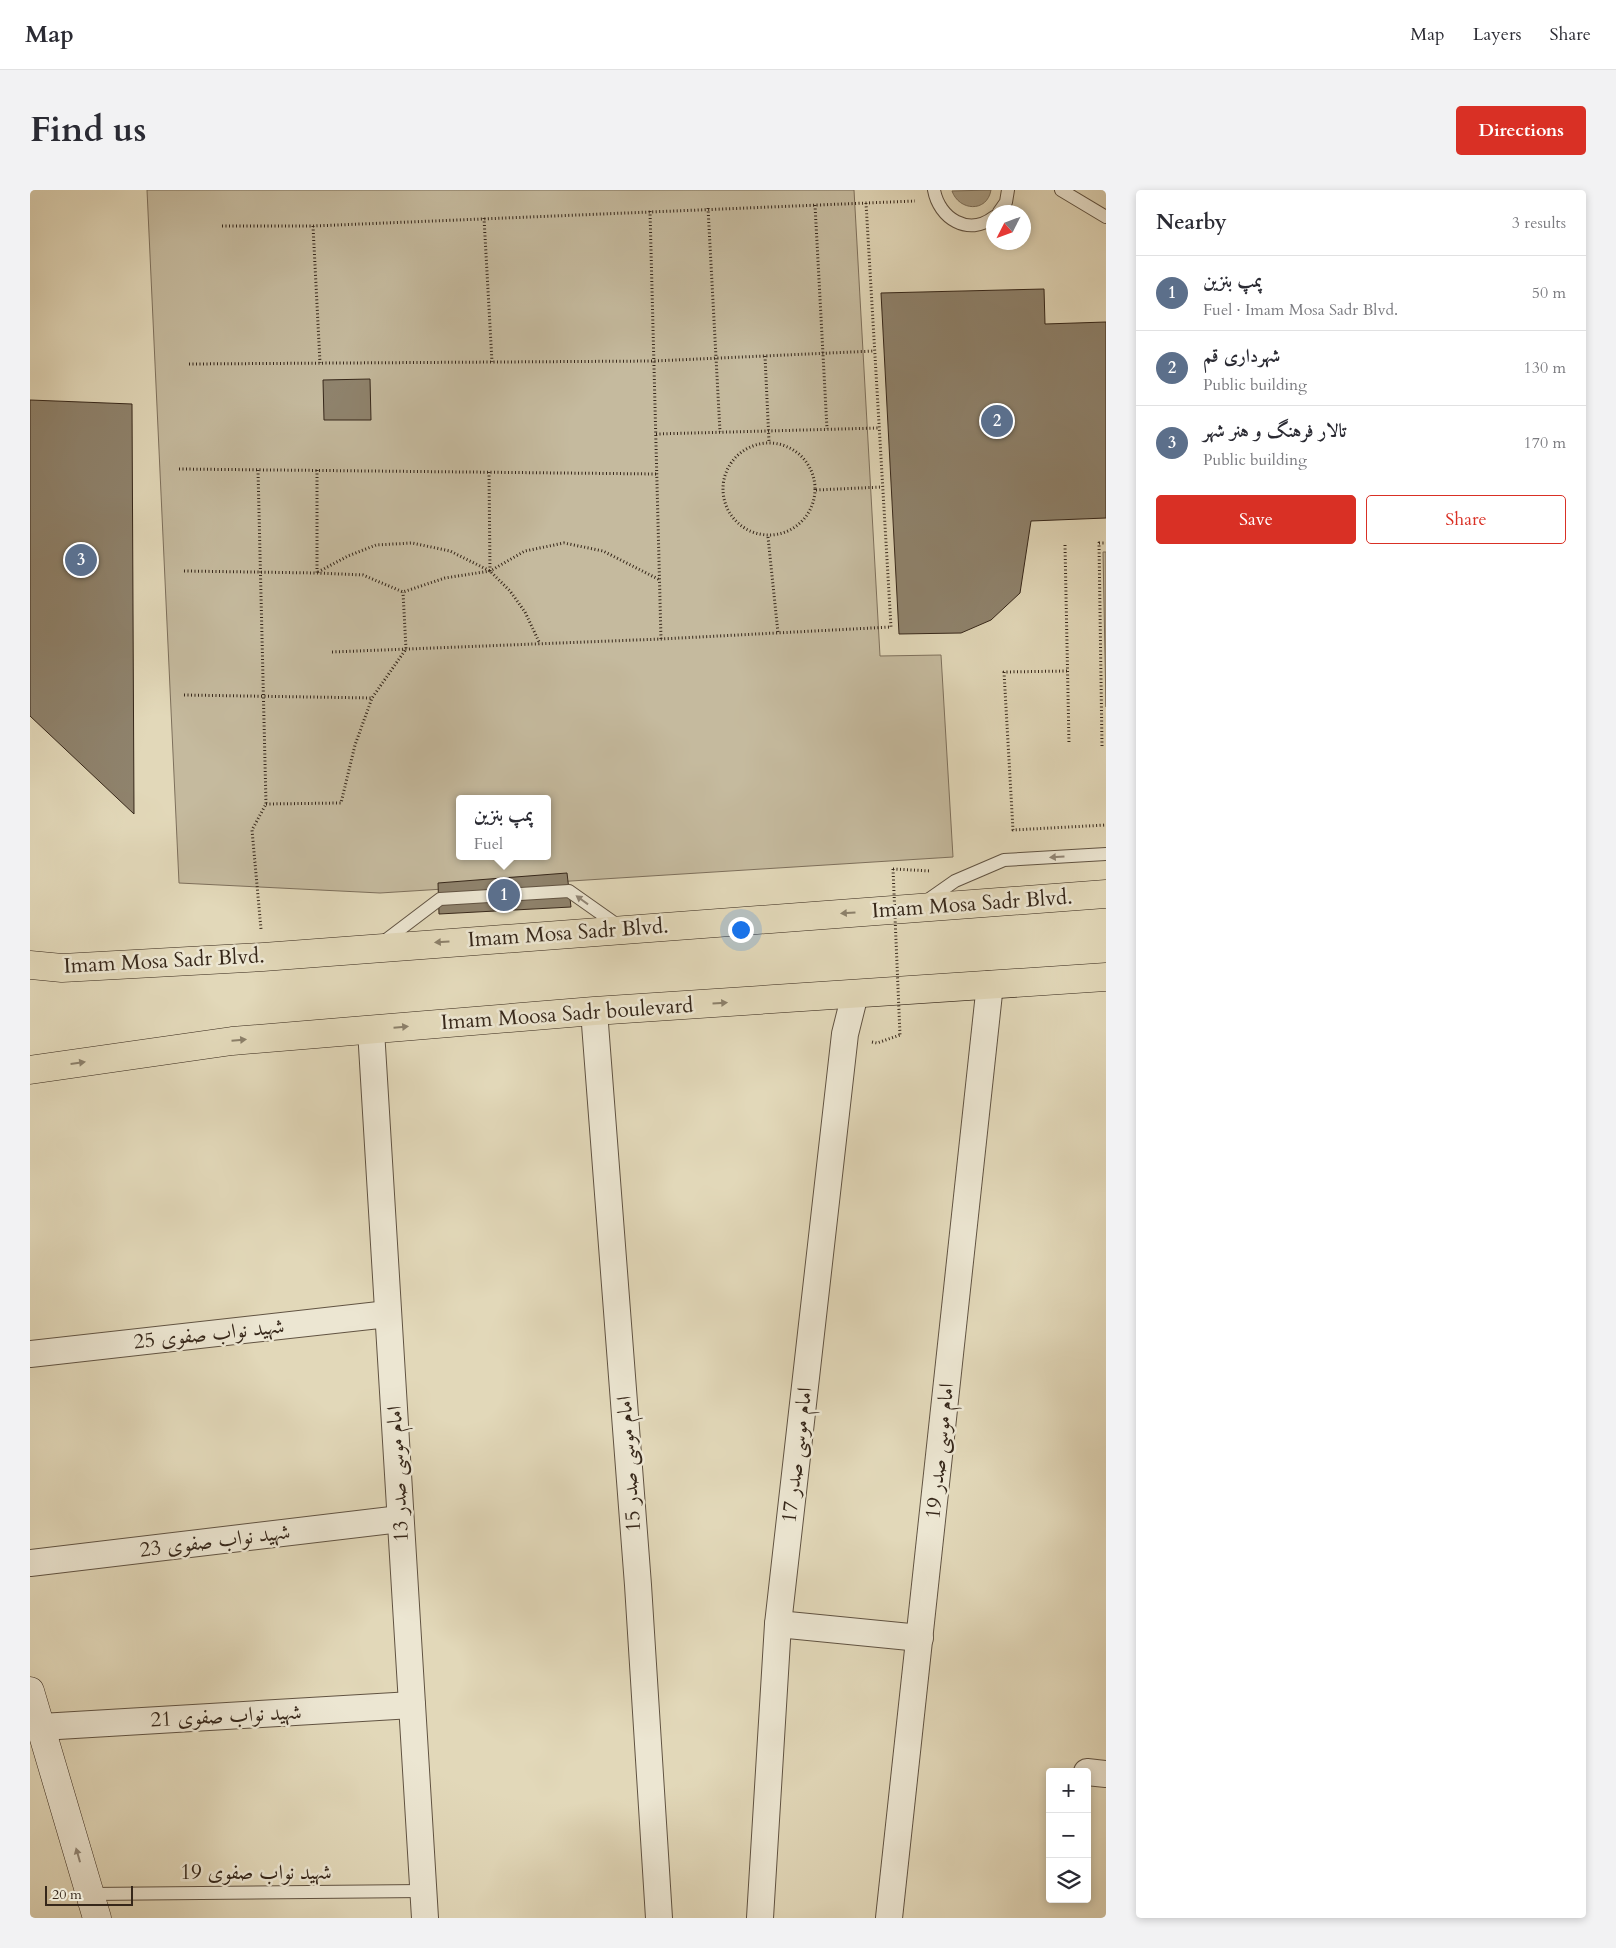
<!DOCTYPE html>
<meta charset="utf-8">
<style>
body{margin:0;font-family:Cardo,Amiri,serif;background:#f2f2f3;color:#2b2b33}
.controls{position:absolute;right:15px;bottom:15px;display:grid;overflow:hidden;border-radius:5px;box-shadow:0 2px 8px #0003}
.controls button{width:45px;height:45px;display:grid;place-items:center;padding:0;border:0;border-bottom:1px solid #e1e1e2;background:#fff;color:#2b2b33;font:25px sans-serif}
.compass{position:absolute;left:956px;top:15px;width:45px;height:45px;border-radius:50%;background:#fff;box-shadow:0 2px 8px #0003;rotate:228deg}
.scale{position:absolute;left:15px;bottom:12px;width:88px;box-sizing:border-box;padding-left:5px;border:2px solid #36271a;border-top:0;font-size:14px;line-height:18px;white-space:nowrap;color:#36271a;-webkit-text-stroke:4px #ece6d2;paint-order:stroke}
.you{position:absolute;left:710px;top:739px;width:18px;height:18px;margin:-12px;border:4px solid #fff;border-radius:50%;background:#1a73e8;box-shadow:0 0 0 8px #1a73e833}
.badge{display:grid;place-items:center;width:32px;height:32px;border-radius:50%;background:#d93025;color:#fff;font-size:16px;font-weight:700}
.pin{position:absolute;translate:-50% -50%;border:2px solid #fff;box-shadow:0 1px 5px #0006}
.popup{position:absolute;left:426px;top:605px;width:95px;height:65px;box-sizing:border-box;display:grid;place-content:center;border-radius:5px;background:#fff;filter:drop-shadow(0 1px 4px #0005);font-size:16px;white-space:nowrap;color:#7c7c81}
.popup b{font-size:19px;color:#2b2b33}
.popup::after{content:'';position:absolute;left:50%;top:100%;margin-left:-10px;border:10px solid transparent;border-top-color:#fff}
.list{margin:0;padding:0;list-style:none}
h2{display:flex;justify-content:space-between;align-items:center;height:65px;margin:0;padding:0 20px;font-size:21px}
h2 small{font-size:16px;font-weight:400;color:#7c7c81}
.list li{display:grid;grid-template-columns:32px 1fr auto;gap:15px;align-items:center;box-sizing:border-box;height:75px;padding:0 20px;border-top:1px solid #e1e1e2}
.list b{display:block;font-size:19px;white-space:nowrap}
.list p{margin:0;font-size:16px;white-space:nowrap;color:#7c7c81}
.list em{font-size:16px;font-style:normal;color:#7c7c81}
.actions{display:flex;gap:10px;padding:15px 20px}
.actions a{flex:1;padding:11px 0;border:1px solid #d93025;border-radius:5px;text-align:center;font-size:18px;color:#d93025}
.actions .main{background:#d93025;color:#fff}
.icon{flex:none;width:28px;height:28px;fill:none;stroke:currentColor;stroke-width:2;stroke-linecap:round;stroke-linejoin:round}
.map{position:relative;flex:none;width:1076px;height:1728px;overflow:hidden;border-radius:5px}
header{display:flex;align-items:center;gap:30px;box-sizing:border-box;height:70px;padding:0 25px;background:#fff;border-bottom:1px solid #e1e1e2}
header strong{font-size:24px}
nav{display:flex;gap:28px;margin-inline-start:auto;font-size:18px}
.intro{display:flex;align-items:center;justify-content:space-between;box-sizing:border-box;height:120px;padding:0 30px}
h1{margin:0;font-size:35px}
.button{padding:12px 22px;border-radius:5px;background:#d93025;color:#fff;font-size:18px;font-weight:700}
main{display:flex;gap:30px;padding:0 30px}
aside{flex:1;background:#fff;border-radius:5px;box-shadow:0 2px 8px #0003}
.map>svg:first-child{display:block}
.green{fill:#c5ba9e;stroke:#7e705c;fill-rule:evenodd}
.water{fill:#a89c83;stroke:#7a6d59}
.building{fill:#8f836d;stroke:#36271a}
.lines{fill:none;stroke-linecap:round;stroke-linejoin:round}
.lane-casing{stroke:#615342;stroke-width:14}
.street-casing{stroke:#615342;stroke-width:28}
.secondary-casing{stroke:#36271a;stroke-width:29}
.primary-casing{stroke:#36271a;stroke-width:29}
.path{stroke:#36271a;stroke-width:3;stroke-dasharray:1 2.5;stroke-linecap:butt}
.lane{stroke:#ece6d2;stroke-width:12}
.street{stroke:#ece6d2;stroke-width:26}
.secondary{stroke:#ece6d2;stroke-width:28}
.primary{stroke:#e2d8b9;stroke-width:28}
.path-bridge{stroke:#36271a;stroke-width:3;stroke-dasharray:1 2.5;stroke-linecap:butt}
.oneway{fill:#918676}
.oneway2{fill:#8c806a}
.labels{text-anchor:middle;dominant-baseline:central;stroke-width:5;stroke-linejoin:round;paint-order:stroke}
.street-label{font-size:21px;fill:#36271a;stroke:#ece6d2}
</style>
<header>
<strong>Map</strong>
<nav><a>Map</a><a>Layers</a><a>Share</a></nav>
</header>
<div class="intro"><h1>Find us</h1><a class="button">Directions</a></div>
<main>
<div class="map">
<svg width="1076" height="1728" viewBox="0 0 1076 1728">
<rect width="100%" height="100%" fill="#e2d8b9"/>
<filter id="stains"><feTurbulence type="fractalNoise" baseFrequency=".004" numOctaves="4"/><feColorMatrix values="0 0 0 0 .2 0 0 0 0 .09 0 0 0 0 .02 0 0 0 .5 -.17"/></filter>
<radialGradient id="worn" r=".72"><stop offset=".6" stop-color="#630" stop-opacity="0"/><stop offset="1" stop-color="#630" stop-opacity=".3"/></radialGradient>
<g class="green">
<path d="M117 0H824L850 466 911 465 923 667 350 703 149 693ZM430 609H518V666H430Z"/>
<polygon points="1073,362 1076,362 1076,517"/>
</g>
<path class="water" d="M961 0C957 23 929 21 922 1Z"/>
<g class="building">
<polygon points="1014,99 1015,134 1076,132 1076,328 1001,331 990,403 961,430 931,443 869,444 851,103"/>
<polygon points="340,189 341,230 294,230 293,190"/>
<polygon points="0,210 102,214 104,624 0,526"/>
<polygon points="537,683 541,717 409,724 408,693"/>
</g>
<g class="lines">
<g class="lane-casing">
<g id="lane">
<path d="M904 0C909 28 938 47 964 27"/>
<polyline points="1031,0 1076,27"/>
<polyline points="969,22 976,12 978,0"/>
<polyline points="895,712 925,691 974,670 1076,664"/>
<polyline points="352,753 410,709 539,701 590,737"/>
<polyline points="60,1704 393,1701"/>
</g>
</g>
<g class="street-casing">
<g id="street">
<polyline points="564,821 608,1395 629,1728"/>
<polyline points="341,840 395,1728"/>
<polyline points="0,1164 358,1124"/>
<polyline points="0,1373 370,1329"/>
<polyline points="748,1434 890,1448"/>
<polyline points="11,1537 382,1515"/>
<polyline points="1057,1582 1076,1584"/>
<polyline points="730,1728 748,1434 815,844 825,804"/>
<polyline points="859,1728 960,794"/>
</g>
</g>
<g class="secondary-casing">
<polyline id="secondary" points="0,1501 67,1728"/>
</g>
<g class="primary-casing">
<g id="primary">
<polyline points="0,775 32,778 233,767 1076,704"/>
<polyline points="0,880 202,851 564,821 1076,787"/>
</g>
</g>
<g class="path">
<polyline points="785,15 797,239"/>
<polyline points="678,18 690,242"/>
<polyline points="620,21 631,449"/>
<polyline points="454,28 462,172"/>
<polyline points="192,36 283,36 885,11"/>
<polyline points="283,36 290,173"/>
<polyline points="735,166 739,252"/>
<polyline points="159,174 624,171 844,161"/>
<polyline points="626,244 848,238"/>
<circle cx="739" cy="299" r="46"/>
<polyline points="149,279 627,284"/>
<polyline points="228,280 236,614 222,640 231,739"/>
<polyline points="287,280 287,383"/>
<polyline points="459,282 460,381"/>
<polyline points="786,300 852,297"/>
<polyline points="738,347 748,443"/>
<polyline points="1035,355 1039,554"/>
<polyline points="154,381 287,383 333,385 373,402 415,388 460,381 495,361 534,353 573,361 630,390"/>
<polyline points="288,382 318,366 346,355 382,353 420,361 460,381 480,401 495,422 510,454"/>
<polyline points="302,462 631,449 861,437 836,13"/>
<polyline points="1037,481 974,482 983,640 1076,635"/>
<polyline points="154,505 342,508"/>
<polyline points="1072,556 1069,353 1076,353"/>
<polyline points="236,614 311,613 325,555 342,508 376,459 373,402"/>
<polyline points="863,679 901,681"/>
<polyline points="842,852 847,853 870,845"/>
</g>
<use href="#lane" class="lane"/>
<use href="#street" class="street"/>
<use href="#secondary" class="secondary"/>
<use href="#primary" class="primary"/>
<polyline class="path-bridge" points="863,679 870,845"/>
</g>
<defs><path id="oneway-solid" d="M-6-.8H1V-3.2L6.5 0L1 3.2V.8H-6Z" transform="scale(1.25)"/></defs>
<g class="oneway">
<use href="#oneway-solid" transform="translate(1027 667) rotate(176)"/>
<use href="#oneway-solid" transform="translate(552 710) rotate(-144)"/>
<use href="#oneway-solid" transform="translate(48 1665) rotate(-106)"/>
</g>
<g class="oneway2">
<use href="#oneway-solid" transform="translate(818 723) rotate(176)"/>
<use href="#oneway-solid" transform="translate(412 752) rotate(176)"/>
<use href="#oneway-solid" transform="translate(690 813) rotate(-4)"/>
<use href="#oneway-solid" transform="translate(371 837) rotate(-5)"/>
<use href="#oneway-solid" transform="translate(209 850) rotate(-5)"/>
<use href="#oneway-solid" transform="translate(48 873) rotate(-8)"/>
</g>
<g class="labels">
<g class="street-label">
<text transform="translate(942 714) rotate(-4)">Imam Mosa Sadr Blvd.</text>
<text transform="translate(538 743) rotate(-4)">Imam Mosa Sadr Blvd.</text>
<text transform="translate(134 771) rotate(-3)">Imam Mosa Sadr Blvd.</text>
<text transform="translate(537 824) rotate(-4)">Imam Moosa Sadr boulevard</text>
<text transform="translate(179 1144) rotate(-6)">شهید نواب صفوی 25</text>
<text transform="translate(910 1261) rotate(-84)">امام موسی صدر 19</text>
<text transform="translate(767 1265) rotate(-83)">امام موسی صدر 17</text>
<text transform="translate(599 1274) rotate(-94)">امام موسی صدر 15</text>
<text transform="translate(368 1284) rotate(-93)">امام موسی صدر 13</text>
<text transform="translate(185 1351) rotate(-7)">شهید نواب صفوی 23</text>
<text transform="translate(196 1526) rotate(-3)">شهید نواب صفوی 21</text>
<text x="226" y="1682">شهید نواب صفوی 19</text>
</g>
</g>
<rect width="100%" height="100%" filter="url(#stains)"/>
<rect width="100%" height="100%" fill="url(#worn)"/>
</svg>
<div class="controls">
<button>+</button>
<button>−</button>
<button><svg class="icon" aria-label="layers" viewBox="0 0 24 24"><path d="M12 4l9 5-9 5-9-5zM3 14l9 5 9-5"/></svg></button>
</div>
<svg class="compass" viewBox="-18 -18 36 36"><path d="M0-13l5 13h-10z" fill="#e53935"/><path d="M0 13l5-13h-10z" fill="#7c7c81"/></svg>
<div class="scale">20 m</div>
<div class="you"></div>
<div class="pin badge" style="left:474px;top:705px;background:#5c6f8a">1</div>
<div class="popup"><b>پمپ بنزین</b>Fuel</div>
<div class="pin badge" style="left:967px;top:231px;background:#5c6f8a">2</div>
<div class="pin badge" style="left:51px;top:370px;background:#5c6f8a">3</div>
</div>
<aside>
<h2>Nearby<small>3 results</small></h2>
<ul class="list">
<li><span class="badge" style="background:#5c6f8a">1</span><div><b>پمپ بنزین</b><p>Fuel · Imam Mosa Sadr Blvd.</p></div><em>50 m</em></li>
<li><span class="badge" style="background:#5c6f8a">2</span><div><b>شهرداری قم</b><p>Public building</p></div><em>130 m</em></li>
<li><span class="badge" style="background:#5c6f8a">3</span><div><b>تالار فرهنگ و هنر شهر</b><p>Public building</p></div><em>170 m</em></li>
</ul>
<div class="actions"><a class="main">Save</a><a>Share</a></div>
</aside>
</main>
